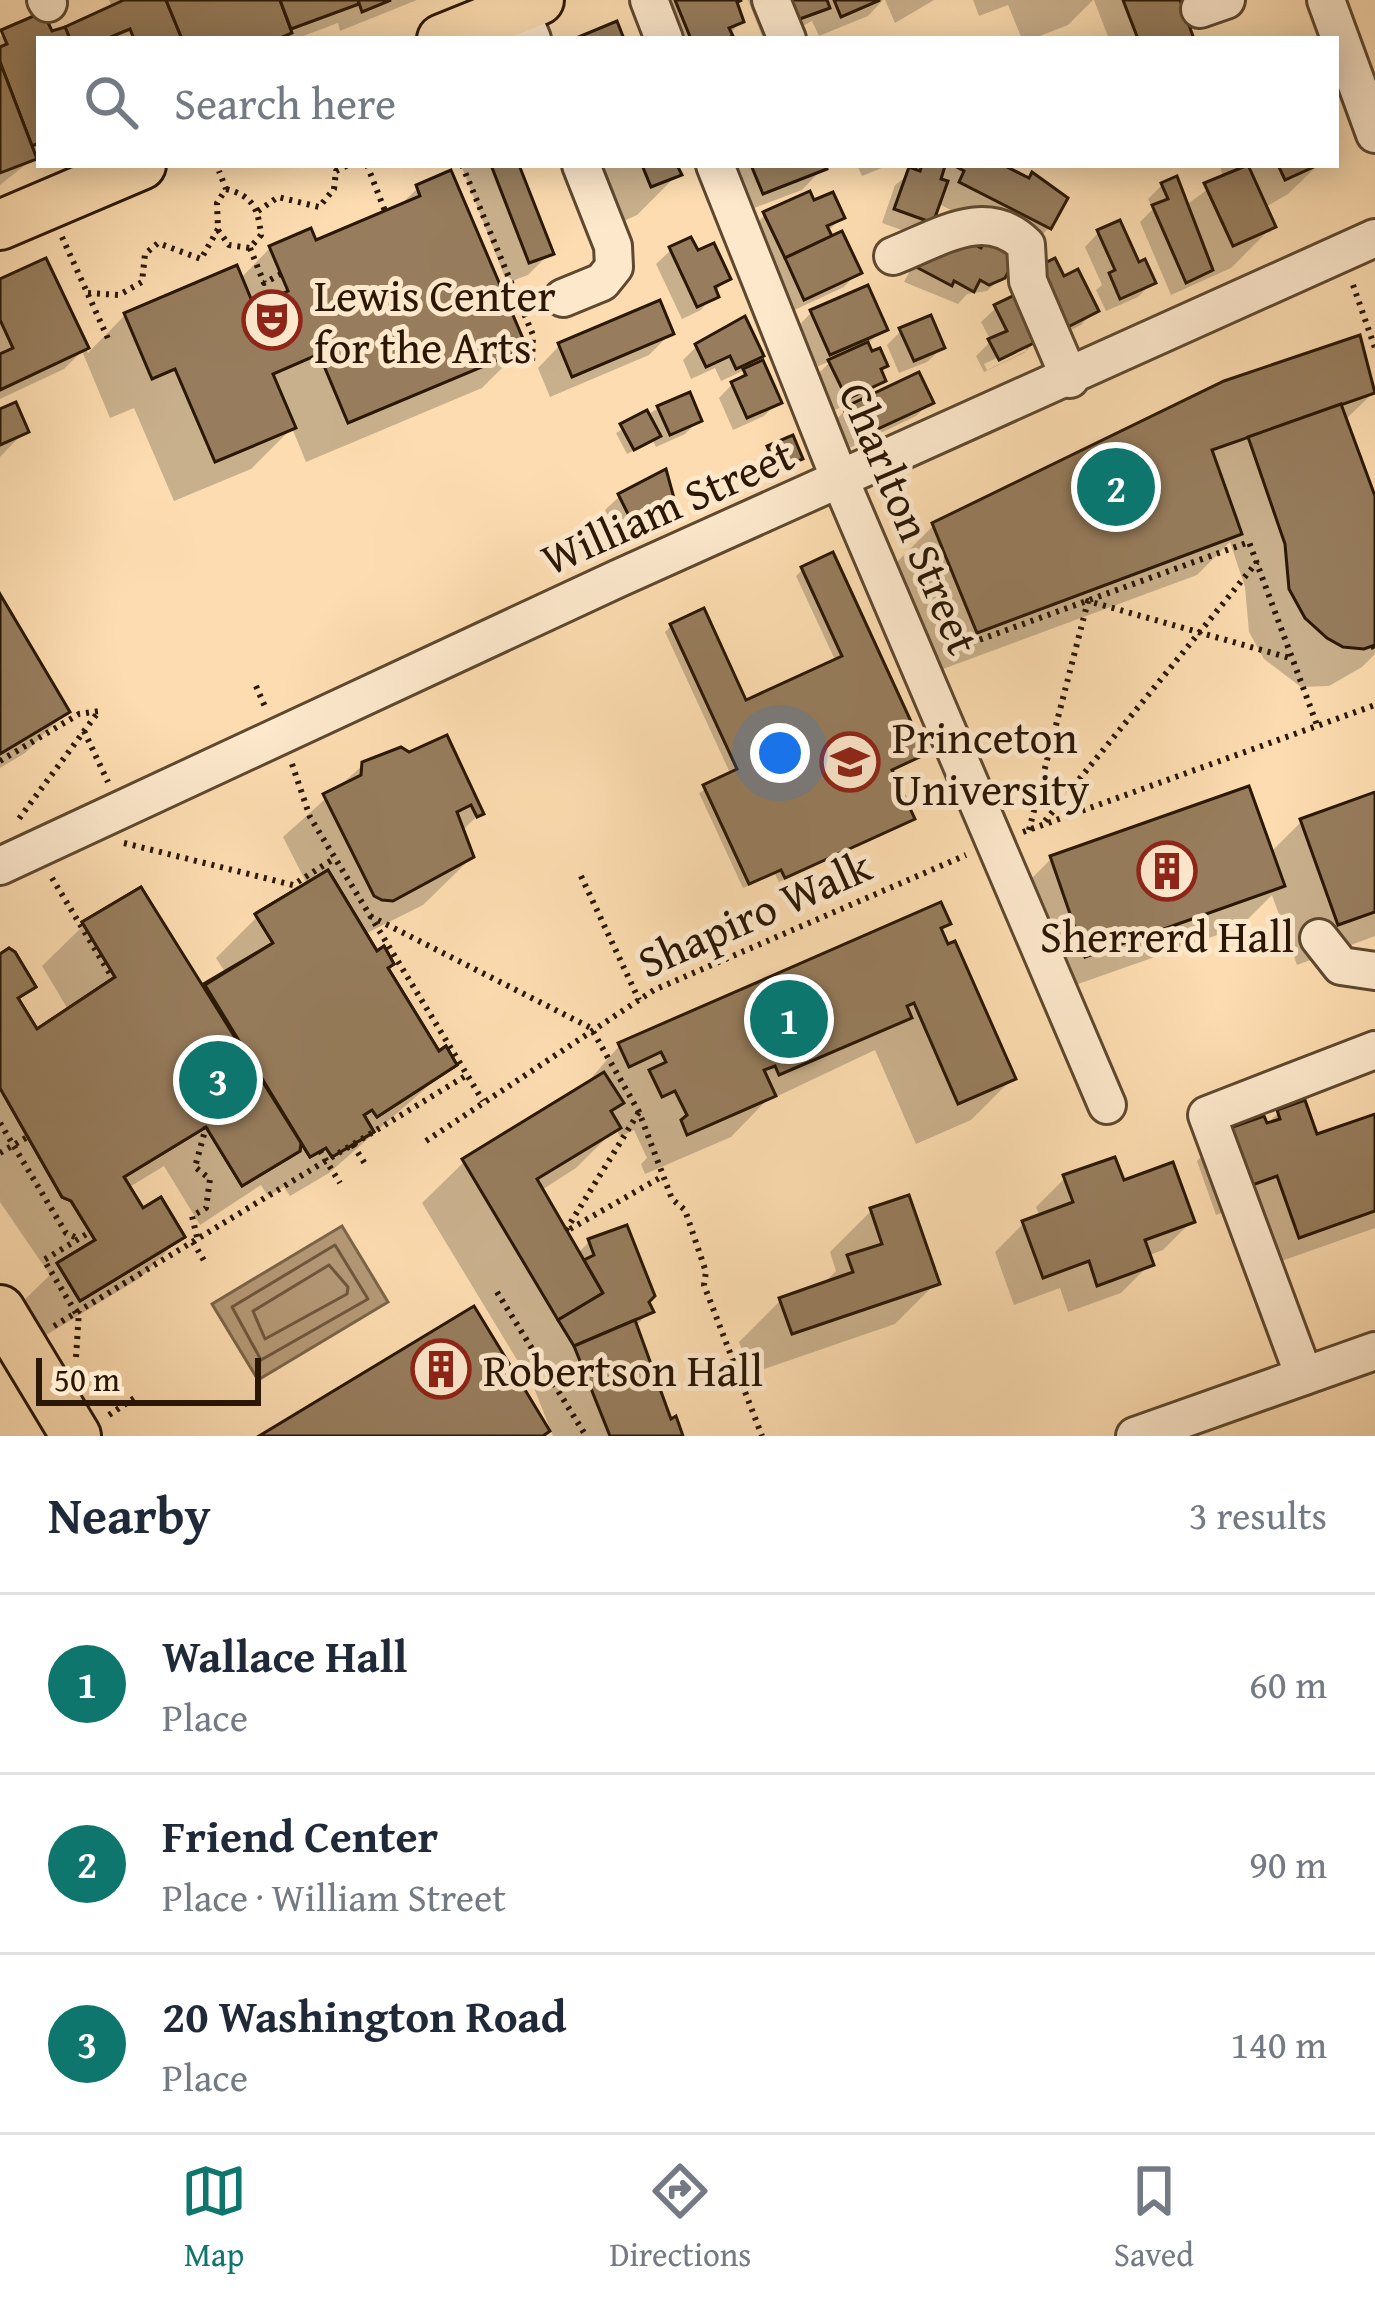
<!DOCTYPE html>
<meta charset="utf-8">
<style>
body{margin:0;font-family:"Gentium Book Plus",serif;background:#f6f6f7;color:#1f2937}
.scale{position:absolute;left:36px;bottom:30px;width:225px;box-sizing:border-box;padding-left:12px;border:6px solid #2a1704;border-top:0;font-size:33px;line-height:42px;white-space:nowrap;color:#2a1704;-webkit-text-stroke:9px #fde8cc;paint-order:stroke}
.you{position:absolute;left:780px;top:753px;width:42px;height:42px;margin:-30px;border:9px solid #fff;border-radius:50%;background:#1a73e8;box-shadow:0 0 0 18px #1a73e833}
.badge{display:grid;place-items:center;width:78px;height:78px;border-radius:50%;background:#0f766e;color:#fff;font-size:39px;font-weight:700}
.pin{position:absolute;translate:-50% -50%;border:6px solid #fff;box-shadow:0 3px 12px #0006}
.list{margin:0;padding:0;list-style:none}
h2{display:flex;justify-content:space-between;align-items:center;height:156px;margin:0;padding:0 48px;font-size:51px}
h2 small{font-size:39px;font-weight:400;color:#747a83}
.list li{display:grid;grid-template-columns:78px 1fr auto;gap:36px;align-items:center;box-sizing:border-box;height:180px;padding:0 48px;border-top:3px solid #e0e1e3}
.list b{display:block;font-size:45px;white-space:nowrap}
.list p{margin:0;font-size:39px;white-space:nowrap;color:#747a83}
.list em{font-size:39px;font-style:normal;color:#747a83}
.icon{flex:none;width:66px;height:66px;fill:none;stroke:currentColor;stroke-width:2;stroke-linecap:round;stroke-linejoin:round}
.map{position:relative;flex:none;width:1375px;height:1436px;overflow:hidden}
.search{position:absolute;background:#fff;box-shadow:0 6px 30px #0003;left:36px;right:36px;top:36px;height:132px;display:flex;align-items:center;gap:30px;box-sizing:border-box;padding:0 42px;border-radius:0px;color:#747a83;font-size:45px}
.sheet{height:696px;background:#fff}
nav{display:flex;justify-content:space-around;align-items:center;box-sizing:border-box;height:168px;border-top:3px solid #e0e1e3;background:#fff;font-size:33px;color:#747a83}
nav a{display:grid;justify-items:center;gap:6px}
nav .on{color:#0f766e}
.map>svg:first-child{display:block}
.water{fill:#b59976;stroke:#7d6548;stroke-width:3}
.shadow{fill:#0003;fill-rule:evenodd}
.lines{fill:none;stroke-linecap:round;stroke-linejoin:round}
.shore{stroke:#70583d;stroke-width:3}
.building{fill:#977d5d;stroke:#2a1704;stroke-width:3}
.minor-casing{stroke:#5e482f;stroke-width:42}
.major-casing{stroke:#2a1704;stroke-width:54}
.path{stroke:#2a1704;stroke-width:6;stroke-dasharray:3 6;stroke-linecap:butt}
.minor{stroke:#fde8cc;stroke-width:36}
.major{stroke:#fcdcb0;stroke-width:48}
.path-bridge{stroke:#2a1704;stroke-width:6;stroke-dasharray:3 6;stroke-linecap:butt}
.labels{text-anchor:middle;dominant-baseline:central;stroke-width:10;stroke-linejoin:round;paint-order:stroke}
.poi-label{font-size:45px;fill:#2a1704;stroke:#fde8cc;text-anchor:start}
.street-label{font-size:45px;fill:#2a1704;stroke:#fde8cc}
</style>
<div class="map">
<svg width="1375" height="1436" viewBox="0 0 1375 1436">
<rect width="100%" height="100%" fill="#fcdcb0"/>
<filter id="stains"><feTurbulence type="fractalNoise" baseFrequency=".00167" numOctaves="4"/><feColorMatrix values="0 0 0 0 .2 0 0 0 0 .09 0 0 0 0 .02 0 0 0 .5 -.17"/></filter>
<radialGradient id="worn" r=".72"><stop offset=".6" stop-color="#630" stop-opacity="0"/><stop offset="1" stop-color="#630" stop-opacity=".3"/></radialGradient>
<polygon class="water" points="342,1226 388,1302 258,1380 212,1304"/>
<g class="shadow">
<polygon points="109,0 417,0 340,31 338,23 295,39 39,39 39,154 0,185 0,36 51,35 112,8"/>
<polygon points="670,0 742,0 735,7 741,21 726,39 661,39 653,18"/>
<polygon points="748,0 883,0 868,16 819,36 812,21 777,39 763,39"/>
<polygon points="885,0 934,0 895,23"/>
<polygon points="973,0 1093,0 1068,25 1032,39 1022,39 1008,5 979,16"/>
<polygon points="1094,0 1177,0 1191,39 1109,39"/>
<polygon points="461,165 515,165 550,253 528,275 507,283"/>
<polygon points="584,165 674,165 678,174 637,215 610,227"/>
<polygon points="722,165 822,165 823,168 802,190 741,213"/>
<polygon points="857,165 889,165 862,176"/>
<polygon points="922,165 996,165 1049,184 1049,228 1027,249 937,203 931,221 916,235 882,223 895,185"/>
<polygon points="1220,165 1318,165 1288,194 1264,208 1273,226 1231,268 1171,295 1140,222 1153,209 1148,199 1162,185 1185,206 1223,178"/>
<polygon points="418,188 523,347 482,388 306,462 292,428 251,469 174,501 134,408 110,418 82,351 64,369 0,399 0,283 45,262 88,353 125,315 240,279 270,248 314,244 396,209"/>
<polygon points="813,204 842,217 826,233 858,272 844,287 790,312 751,229 765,215"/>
<polygon points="1099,232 1153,282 1138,297 1106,311 1096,290 1102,285 1085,247"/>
<polygon points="989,238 1003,276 987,291 967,294 958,304 904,282 914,263 978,250"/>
<polygon points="671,250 696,254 727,278 701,310 682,319 656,264"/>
<polygon points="1062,280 1095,310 1081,325 1047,342"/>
<path d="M996 308 1038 339 1024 353 984 372 976 356 991 341 981 322ZM1026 344V351L987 370 984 364Z"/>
<polygon points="812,312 884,329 866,345 882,381 861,402 930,402 916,416 843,451 831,425 853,402 832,411 816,376 831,361 816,367 798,326"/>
<polygon points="901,331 942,348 927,362 899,373 887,345"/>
<polygon points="671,333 649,355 550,397 538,368 559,346"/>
<polygon points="1358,339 1375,391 1344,421 1375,505 1375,654 1362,667 1329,686 1301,687 1264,659 1249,632 1245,587 1230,542 1197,575 935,672 892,567 933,526"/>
<polygon points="697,346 760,356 745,370 721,381 715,368 691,379 683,360"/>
<polygon points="745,371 778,402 764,416 733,430 719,398"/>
<polygon points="659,408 699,420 685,434 656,447 653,441 627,454 616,433"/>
<polygon points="0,413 25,431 0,457"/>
<polygon points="769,449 800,458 771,473 763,455"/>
<polygon points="620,496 673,508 659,523 622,542 605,510"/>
<polygon points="803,569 922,754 890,772 911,818 779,882 775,874 743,888 699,793 731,775 665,632 671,626 745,704 836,662 796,576"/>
<polygon points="0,600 67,711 25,753 0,768"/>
<polygon points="446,739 480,813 463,830 471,848 466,863 423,905 363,935 438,1055 453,1064 329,1173 290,1196 284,1187 268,1196 261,1185 200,1225 164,1166 128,1188 142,1212 182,1236 140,1278 38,1340 17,1307 50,1275 0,1202 0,957 32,987 17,1002 36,1033 69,1011 42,966 84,925 199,990 227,975 216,958 257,917 308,886 283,837 363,765 409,756"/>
<polygon points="1375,795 1375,936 1297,965 1272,895 1240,927 1044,996 1010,900 1051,859 1270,853 1301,822"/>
<polygon points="947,924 939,932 1012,1079 971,1120 916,1144 875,1050 765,1102 731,1137 645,1174 641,1164 647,1158 634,1130 620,1137 616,1128 576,1168 540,1191 577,1254 589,1242 646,1301 650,1311 635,1327 677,1436 553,1436 534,1388 422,1203 464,1162 580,1091 620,1045"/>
<polygon points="1278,1113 1315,1138 1375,1117 1375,1228 1270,1265 1248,1203 1216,1215 1197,1161 1226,1132 1265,1126"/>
<polygon points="1065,1178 1122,1184 1191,1222 1163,1250 1147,1256 1150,1264 1121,1293 1068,1312 1060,1288 1014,1305 995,1252 1024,1223 1040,1217 1036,1207"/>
<polygon points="871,1211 936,1283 895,1324 750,1374 739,1342 781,1300 821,1286 836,1271 830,1252"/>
</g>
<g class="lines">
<g class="shore">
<polygon points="335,1245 368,1299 261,1360 232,1307"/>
<polygon points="329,1265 348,1287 347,1294 265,1339 253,1311"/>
</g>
</g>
<g class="building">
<polygon points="124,0 166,0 182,39 134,39 130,29 106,39 70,39 65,27"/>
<polygon points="166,0 280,0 292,33 278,39 182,39"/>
<polygon points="280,0 358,0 359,4 291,29"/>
<polygon points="358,0 391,0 362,12"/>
<polygon points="675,0 742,0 737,2 744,22 729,28 733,36 726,39 691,39"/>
<polygon points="777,0 827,0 830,8 786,24"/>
<polygon points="834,0 880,0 841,17"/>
<polygon points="1123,0 1180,0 1194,39 1138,39"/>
<polygon points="43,12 52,31 65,27 70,39 39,39 39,143 32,146 0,62 0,47 7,44 1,30"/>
<polygon points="617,21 624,39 576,39 576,38"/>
<polygon points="0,62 37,159 0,173"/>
<polygon points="491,165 519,165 554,254 529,263"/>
<polygon points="642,165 677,165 682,175 651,187"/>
<polygon points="751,165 826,165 827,169 763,194"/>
<polygon points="922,165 945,166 941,179 948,181 933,223 894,209 909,167 920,171"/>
<polygon points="953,165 1003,165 1029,178 1032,172 1068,198 1051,229 959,182 964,171"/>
<polygon points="1248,165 1276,227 1233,246 1204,183"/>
<polygon points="1278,165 1318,165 1285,180"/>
<polygon points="451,170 527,348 348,423 319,354 273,374 296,428 215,462 175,369 152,379 124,313 237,265 254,306 288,291 269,246 311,228 316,240 420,196 416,185"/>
<polygon points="1177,176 1213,270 1186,283 1152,205 1168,199 1161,183"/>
<polygon points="810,191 814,200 833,192 845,218 827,226 832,236 785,258 763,212"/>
<polygon points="1120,220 1139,262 1145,259 1156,283 1120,299 1109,273 1115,270 1097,230"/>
<polygon points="842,231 862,273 804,300 785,258"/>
<polygon points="949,231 981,248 989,234 1020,251 1005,278 989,285 980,280 974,292 954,281 952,286 916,267 928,245"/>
<polygon points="691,237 698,250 714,243 731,279 715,287 719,297 697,307 669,247"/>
<polygon points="46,258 89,348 0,390 0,354 13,348 0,320 0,279"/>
<polygon points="1055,258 1064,276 1078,269 1099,311 1062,330 1037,267"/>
<polygon points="868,285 888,330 830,355 810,310"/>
<polygon points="1019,293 1042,339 999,360 988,339 1007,331 994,305"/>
<polygon points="660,300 674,334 572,377 558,343"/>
<polygon points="931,315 945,348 914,361 899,328"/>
<polygon points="745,316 764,356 736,369 730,356 706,367 695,344"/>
<polygon points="1360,335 1375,393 1212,450 1242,534 977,633 932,523 1224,381"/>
<polygon points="868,342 872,351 880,348 888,366 881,369 886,381 847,399 828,360"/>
<polygon points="763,360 782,403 747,418 731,382 746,375 743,369"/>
<polygon points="919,372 934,403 858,438 843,408"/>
<polygon points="690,392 702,421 670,435 657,406"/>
<polygon points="16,402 29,432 0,445 0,409"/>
<polygon points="1341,404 1375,496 1375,645 1364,649 1343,647 1327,638 1305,618 1289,589 1285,544 1248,437"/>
<polygon points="647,410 661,436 634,450 620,424"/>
<polygon points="793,435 803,459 777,469 767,446"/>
<polygon points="666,469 677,509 636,530 618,494"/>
<polygon points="833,552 926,754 892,770 915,819 785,878 781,870 749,884 703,785 737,769 670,624 704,608 746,700 842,656 801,567"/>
<polygon points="0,594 70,712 0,754"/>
<polygon points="447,735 484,814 477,817 471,805 457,812 474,857 393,901 382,900 374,896 323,794 361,775 362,762 401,747 409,752"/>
<polygon points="1249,786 1285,886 1085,957 1050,856"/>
<polygon points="1375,792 1375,912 1338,925 1300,819"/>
<polygon points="328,870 377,951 384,946 394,964 388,968 439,1051 446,1046 457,1065 377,1117 372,1110 364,1115 374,1132 332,1157 326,1148 310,1157 301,1143 300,1151 242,1186 206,1127 124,1177 143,1208 161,1197 185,1237 80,1301 57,1263 95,1240 71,1201 62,1197 0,1088 0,954 9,948 15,952 36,987 18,998 37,1029 115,977 82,922 141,887 200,986 273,943 255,914"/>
<polygon points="328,870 377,951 384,946 394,964 388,968 439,1051 446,1046 457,1065 377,1117 372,1110 364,1115 374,1132 332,1157 326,1148 310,1157 205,985 273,943 255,914"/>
<polygon points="141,887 301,1143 300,1151 242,1186 206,1127 124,1177 143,1208 161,1197 185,1237 80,1301 57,1263 95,1240 71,1201 62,1197 0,1088 0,954 9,948 15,952 36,987 18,998 37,1029 115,977 82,922"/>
<polygon points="941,902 951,924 941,928 948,944 955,941 1016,1079 958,1104 914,1003 907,1006 912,1018 779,1075 775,1066 764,1070 776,1096 687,1135 681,1120 687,1115 675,1091 662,1097 649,1070 666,1062 661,1052 629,1067 618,1043"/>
<polygon points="604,1072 624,1103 611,1111 621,1128 537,1179 603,1293 558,1320 462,1159"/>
<polygon points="1305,1100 1317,1134 1375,1114 1375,1211 1299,1238 1277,1176 1244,1188 1224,1130 1264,1116 1267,1123 1280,1119 1277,1110"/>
<polygon points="1115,1157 1124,1180 1173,1162 1195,1222 1145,1240 1154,1265 1097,1286 1089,1261 1043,1278 1022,1221 1073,1202 1063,1175"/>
<polygon points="909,1195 940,1284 792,1334 779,1298 853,1272 847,1255 882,1244 870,1208"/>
<polygon points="627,1225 655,1296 649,1302 654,1312 574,1346 558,1320 603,1293 584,1260 594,1255 588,1239"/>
<polygon points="474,1306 550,1431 543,1436 259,1436"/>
<polygon points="635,1320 671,1419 676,1416 683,1436 610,1436 574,1346"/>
</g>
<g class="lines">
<g class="minor-casing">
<g id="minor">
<polyline points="46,0 48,3"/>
<polyline points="516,0 532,39"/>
<polyline points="649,0 664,39"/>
<polyline points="771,0 787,39"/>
<polyline points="1326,0 1375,134"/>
<polyline points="1200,9 1226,0"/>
<polyline points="715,165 841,482 1107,1105"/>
<path d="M893 256C939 238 986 205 1026 245L1028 281 1070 379"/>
<polyline points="563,298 602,282 614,267 613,246 581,165"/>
<polyline points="0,866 617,579 1375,238"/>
<polyline points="1319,938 1341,966 1375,971"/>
<polyline points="1304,1376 1207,1115 1375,1050"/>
<polyline points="1135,1436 1375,1351"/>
</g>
</g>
<g class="major-casing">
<g id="major">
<polyline points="442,39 539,0"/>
<polyline points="0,225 141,165"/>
<polyline points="0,1310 76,1436"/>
</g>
</g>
<g class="path">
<polyline points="367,165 385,211"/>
<polyline points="462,165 533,335 532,365"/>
<polyline points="258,211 278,197 319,207 334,189 336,171 348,165"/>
<path d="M218 230 229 245 250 248 261 235C258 208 253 196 226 189"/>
<polyline points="62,237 110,343"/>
<polyline points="250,248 264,283 281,274"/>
<polyline points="1353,285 1375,348"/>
<polyline points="88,293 119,295 142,282 145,254 158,243 201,259 218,229 217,203 226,189 219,171"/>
<polyline points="1373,646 1375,650"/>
<polyline points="946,652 1249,542 1317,725"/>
<polyline points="256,686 266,709"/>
<polyline points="84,731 108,782"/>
<polyline points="0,761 79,714 99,711 18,820"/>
<polyline points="292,764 310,817 483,1101"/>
<polyline points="1045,821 1257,562"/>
<polyline points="1029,830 1088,601 1290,658"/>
<polyline points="1023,832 1375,705"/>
<polyline points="124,843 293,885 335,858"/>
<polyline points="581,876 639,1000"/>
<polyline points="52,878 113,979"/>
<polyline points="370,916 591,1028 639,1112 672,1199 685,1210 706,1272 704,1285 762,1436"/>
<polyline points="0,1123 66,1233 79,1239"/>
<polyline points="426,1141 654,990 966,855"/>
<polyline points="353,1145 367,1167"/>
<polyline points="0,1153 29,1136"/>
<polyline points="570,1229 663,1176"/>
<polyline points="566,1230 639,1112"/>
<polyline points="197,1237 192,1216 206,1208 210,1179 195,1167 206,1127"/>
<polyline points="193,1242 206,1264"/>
<polyline points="497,1292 586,1436"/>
<polyline points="76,1313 44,1260 90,1232"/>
<polyline points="54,1326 467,1075"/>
<polyline points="76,1357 79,1311"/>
<polyline points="109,1415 136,1397"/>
</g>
<use href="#minor" class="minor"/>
<use href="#major" class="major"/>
<polyline class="path-bridge" points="320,1151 340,1183"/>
</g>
<defs>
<g id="theatre-ring" transform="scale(3)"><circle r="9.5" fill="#fde8cc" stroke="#8f2418" stroke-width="1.5"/><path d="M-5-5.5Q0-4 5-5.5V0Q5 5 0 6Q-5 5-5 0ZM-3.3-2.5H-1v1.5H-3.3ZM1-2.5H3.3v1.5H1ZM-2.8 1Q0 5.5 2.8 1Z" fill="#8f2418"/></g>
<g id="university-ring" transform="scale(3)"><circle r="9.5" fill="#fde8cc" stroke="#8f2418" stroke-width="1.5"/><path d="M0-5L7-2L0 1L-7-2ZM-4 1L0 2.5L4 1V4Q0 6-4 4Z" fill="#8f2418"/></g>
<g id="building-ring" transform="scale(3)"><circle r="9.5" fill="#fde8cc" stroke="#8f2418" stroke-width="1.5"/><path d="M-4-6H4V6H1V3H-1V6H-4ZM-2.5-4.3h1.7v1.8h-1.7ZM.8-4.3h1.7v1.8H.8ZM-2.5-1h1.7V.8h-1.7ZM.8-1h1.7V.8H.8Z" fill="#8f2418"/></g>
</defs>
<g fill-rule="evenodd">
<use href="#theatre-ring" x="272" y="320"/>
<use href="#university-ring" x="850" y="762"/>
<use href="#building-ring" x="1167" y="871"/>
<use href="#building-ring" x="441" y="1369"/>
</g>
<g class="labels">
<g class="poi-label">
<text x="314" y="294">Lewis Center<tspan x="314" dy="52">for the Arts</tspan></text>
<text x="892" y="736">Princeton<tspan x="892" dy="52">University</tspan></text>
<text x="1167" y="935" text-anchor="middle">Sherrerd Hall</text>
<text x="483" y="1369">Robertson Hall</text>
</g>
<g class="street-label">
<text transform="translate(667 506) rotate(-24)">William Street</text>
<text transform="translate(910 518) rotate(67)">Charlton Street</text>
<text transform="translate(754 913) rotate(-24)">Shapiro Walk</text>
</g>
</g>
<rect width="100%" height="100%" filter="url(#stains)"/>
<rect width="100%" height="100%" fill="url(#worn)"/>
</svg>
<div class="scale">50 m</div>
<div class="you"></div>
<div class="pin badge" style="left:789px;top:1019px">1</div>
<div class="pin badge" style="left:1116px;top:487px">2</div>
<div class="pin badge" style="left:218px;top:1080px">3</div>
<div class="search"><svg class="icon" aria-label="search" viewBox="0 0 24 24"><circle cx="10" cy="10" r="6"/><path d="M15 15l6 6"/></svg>Search here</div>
</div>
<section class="sheet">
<h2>Nearby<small>3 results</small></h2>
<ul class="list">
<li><span class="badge">1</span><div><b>Wallace Hall</b><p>Place</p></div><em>60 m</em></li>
<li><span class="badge">2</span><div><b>Friend Center</b><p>Place · William Street</p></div><em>90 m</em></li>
<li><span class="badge">3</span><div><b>20 Washington Road</b><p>Place</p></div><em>140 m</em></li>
</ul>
</section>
<nav>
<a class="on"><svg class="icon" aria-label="map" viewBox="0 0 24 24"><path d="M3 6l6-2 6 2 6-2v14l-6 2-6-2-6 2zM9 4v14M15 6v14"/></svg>Map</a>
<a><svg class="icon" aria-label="directions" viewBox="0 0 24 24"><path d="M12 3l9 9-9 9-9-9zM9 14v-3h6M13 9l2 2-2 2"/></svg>Directions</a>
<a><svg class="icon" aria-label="saved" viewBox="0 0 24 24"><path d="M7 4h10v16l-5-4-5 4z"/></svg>Saved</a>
</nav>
